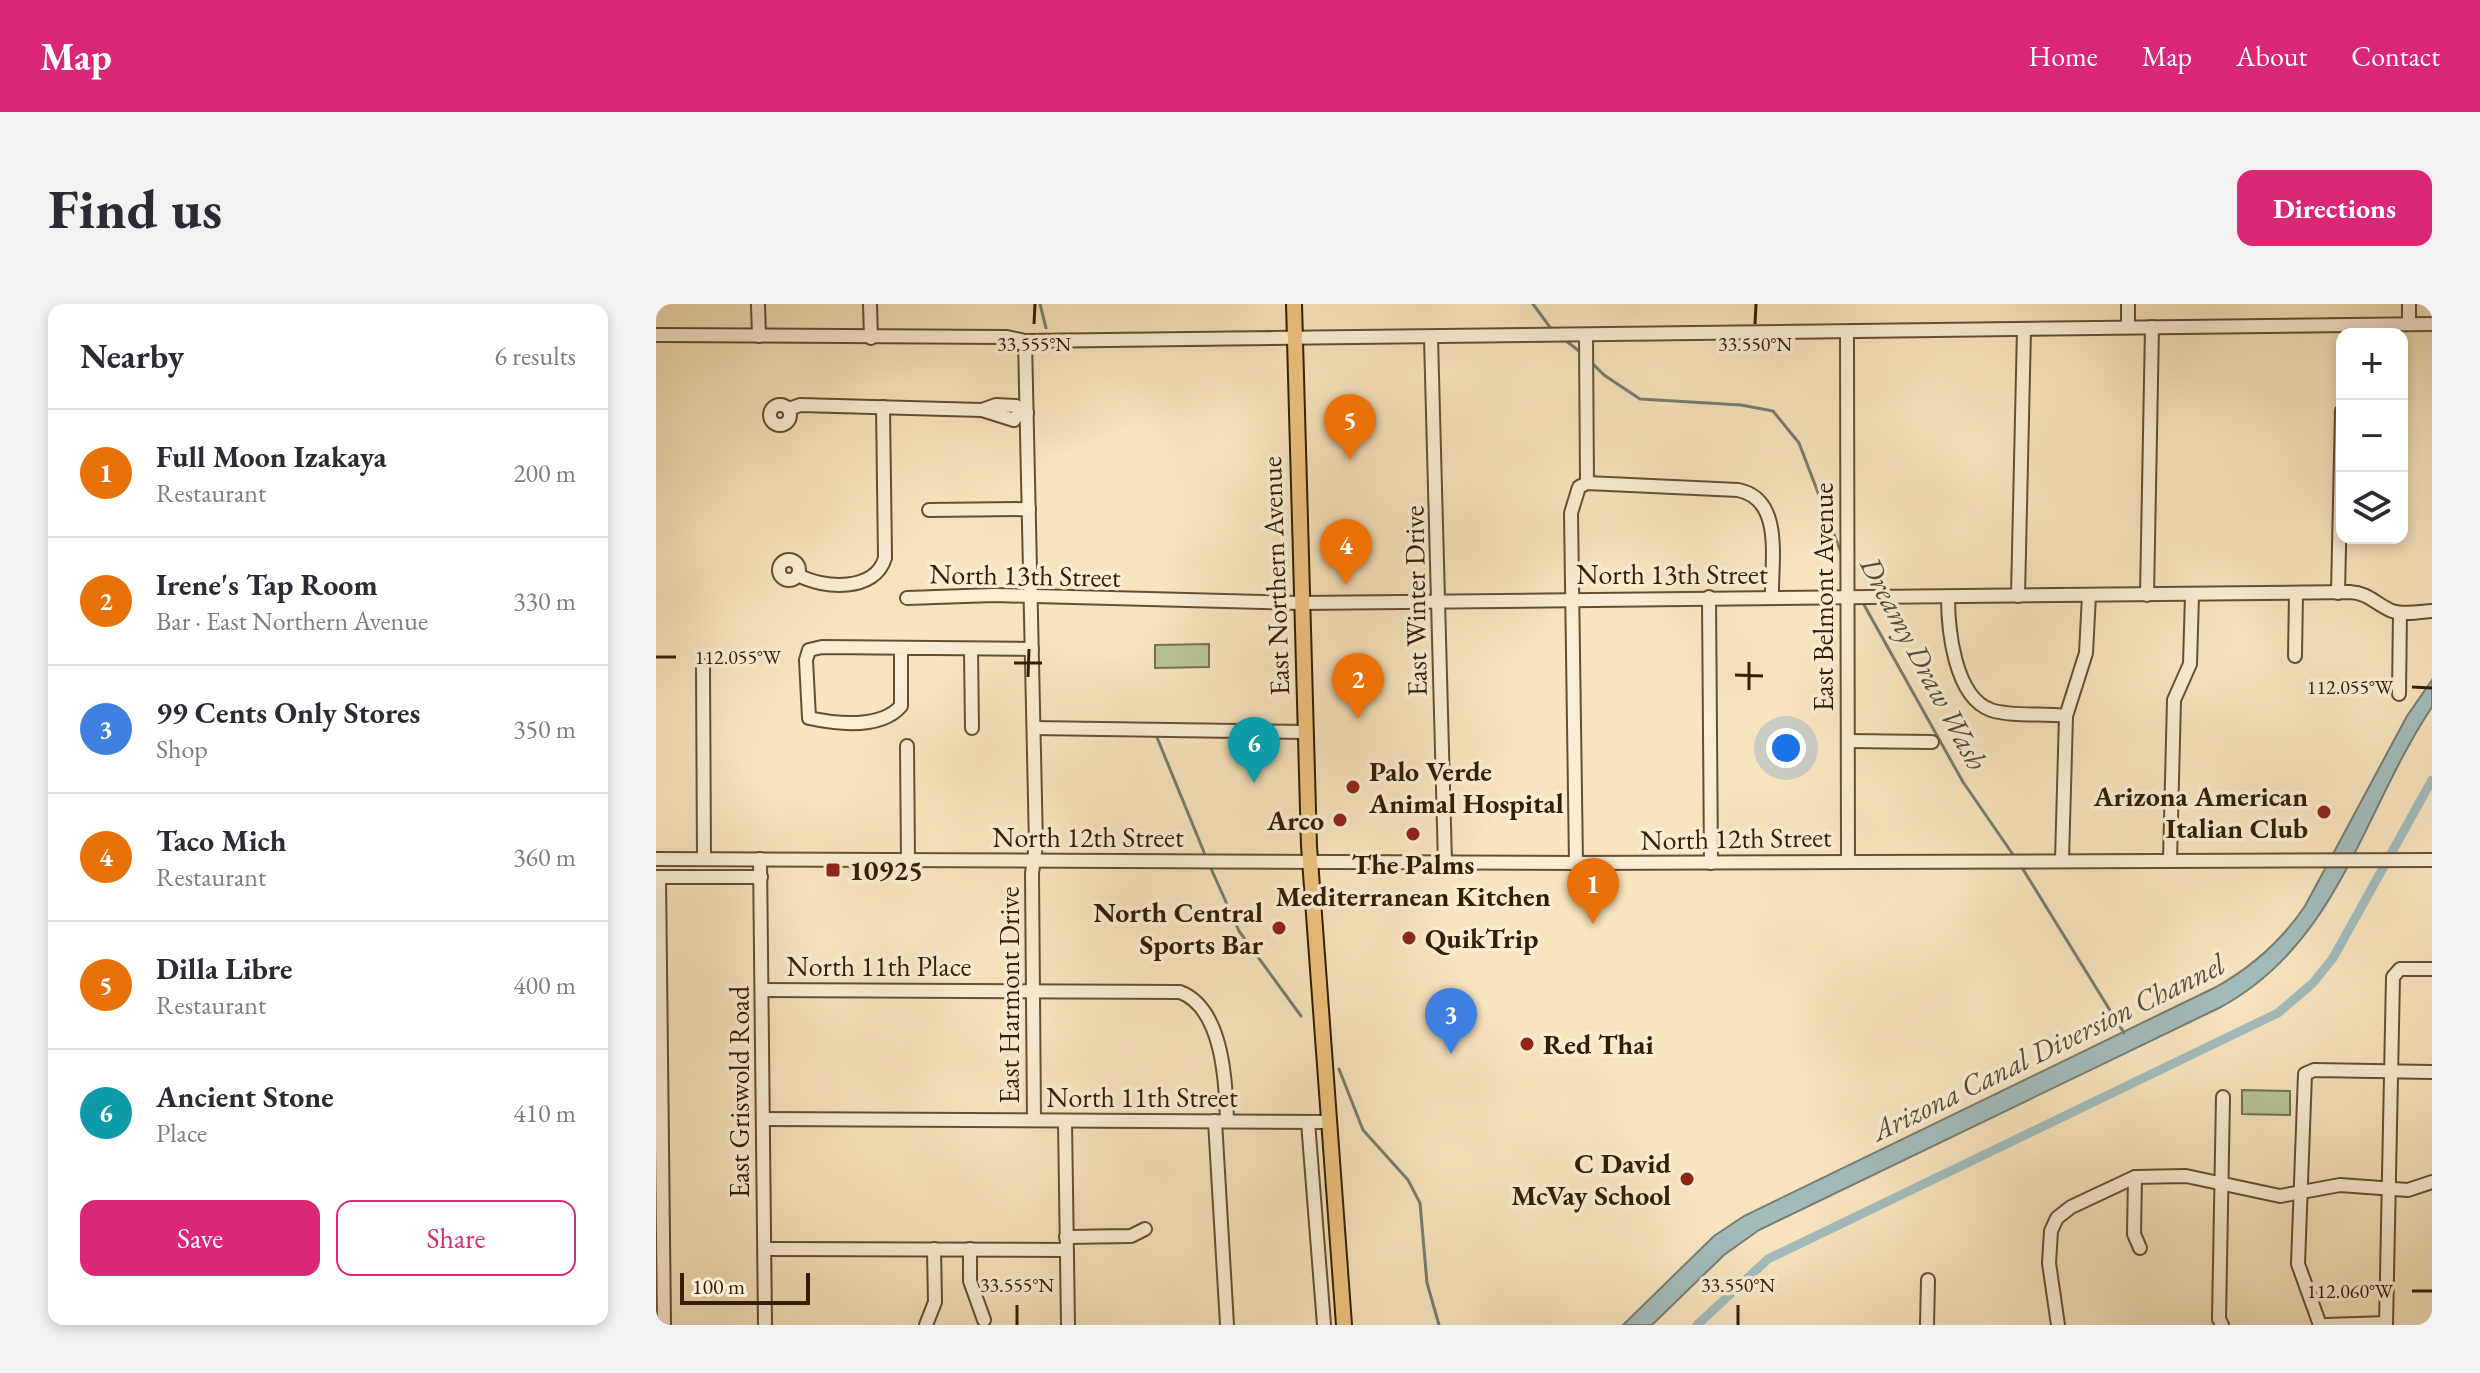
<!DOCTYPE html>
<meta charset="utf-8">
<style>
body{margin:0;font-family:"EB Garamond",serif;background:#f2f2f3;color:#2b2b33}
.controls{position:absolute;right:24px;top:24px;display:grid;overflow:hidden;border-radius:16px;box-shadow:0 4px 12px #0003}
.controls button{width:72px;height:72px;display:grid;place-items:center;padding:0;border:0;border-bottom:2px solid #e1e1e2;background:#fff;color:#2b2b33;font:40px sans-serif}
.scale{position:absolute;left:24px;bottom:20px;width:130px;box-sizing:border-box;padding-left:8px;border:4px solid #331e02;border-top:0;font-size:22px;line-height:28px;white-space:nowrap;color:#331e02;-webkit-text-stroke:6px #faedd4;paint-order:stroke}
.you{position:absolute;left:1130px;top:444px;width:28px;height:28px;margin:-20px;border:6px solid #fff;border-radius:50%;background:#1a73e8;box-shadow:0 0 0 12px #1a73e833}
.badge{display:grid;place-items:center;width:52px;height:52px;border-radius:50%;background:#db2777;color:#fff;font-size:26px;font-weight:700}
.pin{position:absolute;translate:-50% -66px;filter:drop-shadow(0 2px 4px #0008)}
.pin::after{content:'';position:absolute;top:42px;width:28px;height:24px;background:inherit;clip-path:polygon(0 0,100% 0,50% 100%)}
.list{margin:0;padding:0;list-style:none}
h2{display:flex;justify-content:space-between;align-items:center;height:104px;margin:0;padding:0 32px;font-size:34px}
h2 small{font-size:26px;font-weight:400;color:#7c7c81}
.list li{display:grid;grid-template-columns:52px 1fr auto;gap:24px;align-items:center;box-sizing:border-box;height:128px;padding:0 32px;border-top:2px solid #e1e1e2}
.list b{display:block;font-size:30px;white-space:nowrap}
.list p{margin:0;font-size:26px;white-space:nowrap;color:#7c7c81}
.list em{font-size:26px;font-style:normal;color:#7c7c81}
.actions{display:flex;gap:16px;padding:24px 32px}
.actions a{flex:1;padding:18px 0;border:2px solid #db2777;border-radius:16px;text-align:center;font-size:28px;color:#db2777}
.actions .main{background:#db2777;color:#fff}
.icon{flex:none;width:44px;height:44px;fill:none;stroke:currentColor;stroke-width:2;stroke-linecap:round;stroke-linejoin:round}
.map{position:relative;flex:none;width:1776px;height:1021px;overflow:hidden;border-radius:16px}
header{display:flex;align-items:center;gap:48px;box-sizing:border-box;height:112px;padding:0 40px;background:#db2777;color:#fff}
header strong{font-size:38px}
nav{display:flex;gap:44px;margin-inline-start:auto;font-size:28px}
.intro{display:flex;align-items:center;justify-content:space-between;box-sizing:border-box;height:192px;padding:0 48px}
h1{margin:0;font-size:56px}
.button{padding:20px 36px;border-radius:16px;background:#db2777;color:#fff;font-size:28px;font-weight:700}
main{display:flex;gap:48px;padding:0 48px}
aside{flex:1;background:#fff;border-radius:16px;box-shadow:0 4px 12px #0003}
.map>svg:first-child{display:block}
.green{fill:#b8c595;stroke:#76724c;stroke-width:2}
.water{fill:#a2bcbc;stroke:#767d72;stroke-width:2}
.lines{fill:none;stroke-linecap:round;stroke-linejoin:round}
.stream{stroke:#767d72;stroke-width:3}
.canal{stroke:#a2bcbc;stroke-width:9}
.minor-casing{stroke:#645031;stroke-width:16}
.major-casing{stroke:#331e02;stroke-width:18}
.minor{stroke:#faedd4;stroke-width:12}
.major{stroke:#ecc27e;stroke-width:14}
.ticks{fill:none;stroke:#331e02;stroke-width:3}
.poi-dot{fill:#8f2418;stroke:#faedd4;stroke-width:3}
.labels{text-anchor:middle;dominant-baseline:central;stroke-width:7;stroke-linejoin:round;paint-order:stroke}
.street-label{font-size:28px;fill:#331e02;stroke:#faedd4}
.poi-label{font-size:28px;font-weight:bold;fill:#331e02;stroke:#faedd4;text-anchor:start}
.water-label{font-size:30px;font-style:italic;fill:#544d3a;stroke:#faedd4}
.ticks-label{font-size:20px;text-anchor:middle;fill:#331e02;stroke:#faedd4;stroke-width:7;stroke-linejoin:round;paint-order:stroke}
</style>
<header>
<strong>Map</strong>
<nav><a>Home</a><a>Map</a><a>About</a><a>Contact</a></nav>
</header>
<div class="intro"><h1>Find us</h1><a class="button">Directions</a></div>
<main>
<aside>
<h2>Nearby<small>6 results</small></h2>
<ul class="list">
<li><span class="badge" style="background:#e8710a">1</span><div><b>Full Moon Izakaya</b><p>Restaurant</p></div><em>200 m</em></li>
<li><span class="badge" style="background:#e8710a">2</span><div><b>Irene's Tap Room</b><p>Bar · East Northern Avenue</p></div><em>330 m</em></li>
<li><span class="badge" style="background:#3f7fe0">3</span><div><b>99 Cents Only Stores</b><p>Shop</p></div><em>350 m</em></li>
<li><span class="badge" style="background:#e8710a">4</span><div><b>Taco Mich</b><p>Restaurant</p></div><em>360 m</em></li>
<li><span class="badge" style="background:#e8710a">5</span><div><b>Dilla Libre</b><p>Restaurant</p></div><em>400 m</em></li>
<li><span class="badge" style="background:#0f9aa8">6</span><div><b>Ancient Stone</b><p>Place</p></div><em>410 m</em></li>
</ul>
<div class="actions"><a class="main">Save</a><a>Share</a></div>
</aside>
<div class="map">
<svg width="1776" height="1021" viewBox="0 0 1776 1021">
<rect width="100%" height="100%" fill="#f8e4bd"/>
<filter id="stains"><feTurbulence type="fractalNoise" baseFrequency=".0025" numOctaves="4"/><feColorMatrix values="0 0 0 0 .2 0 0 0 0 .09 0 0 0 0 .02 0 0 0 .5 -.17"/></filter>
<radialGradient id="worn" r=".72"><stop offset=".6" stop-color="#630" stop-opacity="0"/><stop offset="1" stop-color="#630" stop-opacity=".3"/></radialGradient>
<g class="green">
<polygon points="553,340 553,363 499,364 499,341"/>
<polygon points="1586,786 1634,787 1634,811 1586,810"/>
</g>
<path class="water" d="M1776 376V403C1705 510 1683 640 1563 704L1103 926 1068 951 996 1021H967L1058 932 1088 912 1560 683C1596 663 1626 636 1649 602L1751 412Z"/>
<g class="lines">
<g class="stream">
<polyline points="384,0 390,24"/>
<polyline points="877,0 896,26"/>
<polyline points="908,35 924,48"/>
<polyline points="936,59 948,71 984,95 1085,101 1117,107 1143,139 1186,251"/>
<polyline points="1207,299 1307,478 1358,552"/>
<polyline points="500,431 550,553"/>
<polyline points="553,560 583,627 645,712"/>
<polyline points="1365,562 1468,729"/>
<polyline points="683,765 707,826 752,876 764,899 771,979 783,1021"/>
</g>
<polyline class="canal" points="1041,1021 1112,955 1622,709 1657,679 1677,654 1776,476"/>
<g class="minor-casing">
<g id="minor">
<polyline points="102,0 103,32"/>
<polyline points="214,0 215,34"/>
<polyline points="1753,0 1753,20"/>
<polyline points="1472,23 1472,0"/>
<polyline points="1191,29 1192,557"/>
<polyline points="0,31 351,33 369,37 1776,20"/>
<polyline points="930,33 931,179"/>
<polyline points="775,34 789,559"/>
<polyline points="369,37 380,541 376,569 378,816"/>
<circle cx="124" cy="111" r="10"/>
<polyline points="133,105 144,101 326,106 340,101 360,102 363,109 371,109"/>
<polyline points="326,106 358,116 363,109"/>
<polyline points="273,206 373,205"/>
<circle cx="133" cy="266" r="10"/>
<path d="M142 271C168 285 219 288 229 254L227 103"/>
<polyline points="1682,289 1686,107"/>
<polyline points="1491,291 1496,23"/>
<polyline points="1362,292 1368,25"/>
<polyline points="1053,293 1055,559"/>
<path d="M1292 293C1292 324 1298 393 1335 406 1357 413 1387 409 1410 412"/>
<path d="M251 294 338 291 645 299 1694 288C1713 289 1719 300 1736 307 1748 311 1763 308 1776 307"/>
<path d="M245 344V402C225 425 181 420 153 414L150 356 153 346 166 343 376 345"/>
<polyline points="315,345 316,424"/>
<polyline points="1639,352 1640,290"/>
<polyline points="47,362 48,555"/>
<polyline points="1743,390 1744,309"/>
<polyline points="378,424 649,428"/>
<polyline points="1192,437 1276,438"/>
<polyline points="251,442 252,556"/>
<polyline points="0,555 920,559 1776,556"/>
<polyline points="104,555 109,1021"/>
<polyline points="1406,556 1410,412 1430,349 1433,291"/>
<polyline points="1514,556 1518,396 1534,360 1536,291"/>
<path d="M920 559 915 209 923 183 931 179 1082 186C1128 195 1115 257 1116 293"/>
<polyline points="0,573 105,573"/>
<polyline points="3,573 8,1021"/>
<path d="M107 686 524 688C567 704 570 779 571 817"/>
<polyline points="107,815 673,818"/>
<polyline points="409,817 412,1021"/>
<polyline points="559,817 571,1021"/>
<polyline points="652,818 668,1021"/>
<polyline points="1479,873 1478,930 1484,944"/>
<polyline points="410,933 475,932 489,925"/>
<polyline points="109,945 410,946"/>
<polyline points="314,945 314,977 328,1016"/>
<polyline points="270,1021 279,998 278,945"/>
<polyline points="1271,1021 1272,976"/>
<polyline points="1402,1021 1393,959 1395,927 1401,914 1415,903 1479,873 1530,872 1624,892 1684,881 1752,886 1776,878"/>
<polyline points="1566,1021 1563,1015 1567,793"/>
<polyline points="1664,1021 1642,960 1649,770 1658,766 1776,768"/>
<polyline points="1670,1021 1730,1019"/>
<polyline points="1730,1021 1737,673 1744,665 1776,665"/>
</g>
</g>
<g class="major-casing">
<polyline id="major" points="638,0 653,542 688,1021"/>
</g>
<use href="#minor" class="minor"/>
<use href="#major" class="major"/>
</g>
<path class="ticks" d="M378 20 379 0M1099 20 1100 0M0 353H20M358 359H386M1079 371 1107 372M372 373 373 345M1756 383 1776 384M1093 386V358M1756 987H1776M361 1021V1001M1082 1021V1001"/>
<g class="poi-dot">
<circle cx="697" cy="483" r="8"/>
<circle cx="1668" cy="508" r="8"/>
<circle cx="684" cy="516" r="8"/>
<circle cx="757" cy="530" r="8"/>
<rect x="169" y="558" width="16" height="16" rx="4"/>
<circle cx="623" cy="624" r="8"/>
<circle cx="753" cy="634" r="8"/>
<circle cx="871" cy="740" r="8"/>
<circle cx="1031" cy="875" r="8"/>
</g>
<g class="labels">
<g class="street-label">
<text x="1016" y="270">North 13th Street</text>
<text transform="translate(369 271) rotate(1)">North 13th Street</text>
<text transform="translate(619 272) rotate(-92)">East Northern Avenue</text>
<text transform="translate(1167 293) rotate(-90)">East Belmont Avenue</text>
<text transform="translate(759 297) rotate(-91)">East Winter Drive</text>
<text x="432" y="533">North 12th Street</text>
<text transform="translate(1080 534) rotate(-1)">North 12th Street</text>
<text x="223" y="662">North 11th Place</text>
<text transform="translate(353 691) rotate(-90)">East Harmont Drive</text>
<text transform="translate(83 788) rotate(-90)">East Griswold Road</text>
<text x="486" y="793">North 11th Street</text>
</g>
<g class="poi-label">
<text x="713" y="467">Palo Verde<tspan x="713" dy="32">Animal Hospital</tspan></text>
<text x="1652" y="492" text-anchor="end">Arizona American<tspan x="1652" dy="32">Italian Club</tspan></text>
<text x="668" y="516" text-anchor="end">Arco</text>
<text x="757" y="560" text-anchor="middle">The Palms<tspan x="757" dy="32">Mediterranean Kitchen</tspan></text>
<text x="193" y="566">10925</text>
<text x="607" y="608" text-anchor="end">North Central<tspan x="607" dy="32">Sports Bar</tspan></text>
<text x="769" y="634">QuikTrip</text>
<text x="887" y="740">Red Thai</text>
<text x="1015" y="859" text-anchor="end">C David<tspan x="1015" dy="32">McVay School</tspan></text>
</g>
<g class="water-label">
<text transform="translate(1268 359) rotate(62)">Dreamy Draw Wash</text>
<text transform="translate(1392 743) rotate(-26)">Arizona Canal Diversion Channel</text>
</g>
</g>
<g class="ticks-label">
<text x="378" y="47">33.555°N</text>
<text x="1099" y="47">33.550°N</text>
<text x="82" y="360">112.055°W</text>
<text x="1694" y="390">112.055°W</text>
<text x="361" y="988">33.555°N</text>
<text x="1082" y="988">33.550°N</text>
<text x="1694" y="994">112.060°W</text>
</g>
<rect width="100%" height="100%" filter="url(#stains)"/>
<rect width="100%" height="100%" fill="url(#worn)"/>
</svg>
<div class="controls">
<button>+</button>
<button>−</button>
<button><svg class="icon" aria-label="layers" viewBox="0 0 24 24"><path d="M12 4l9 5-9 5-9-5zM3 14l9 5 9-5"/></svg></button>
</div>
<div class="scale">100 m</div>
<div class="you"></div>
<div class="pin badge" style="left:937px;top:620px;background:#e8710a">1</div>
<div class="pin badge" style="left:702px;top:415px;background:#e8710a">2</div>
<div class="pin badge" style="left:795px;top:750px;background:#3f7fe0">3</div>
<div class="pin badge" style="left:690px;top:281px;background:#e8710a">4</div>
<div class="pin badge" style="left:694px;top:156px;background:#e8710a">5</div>
<div class="pin badge" style="left:598px;top:479px;background:#0f9aa8">6</div>
</div>
</main>
